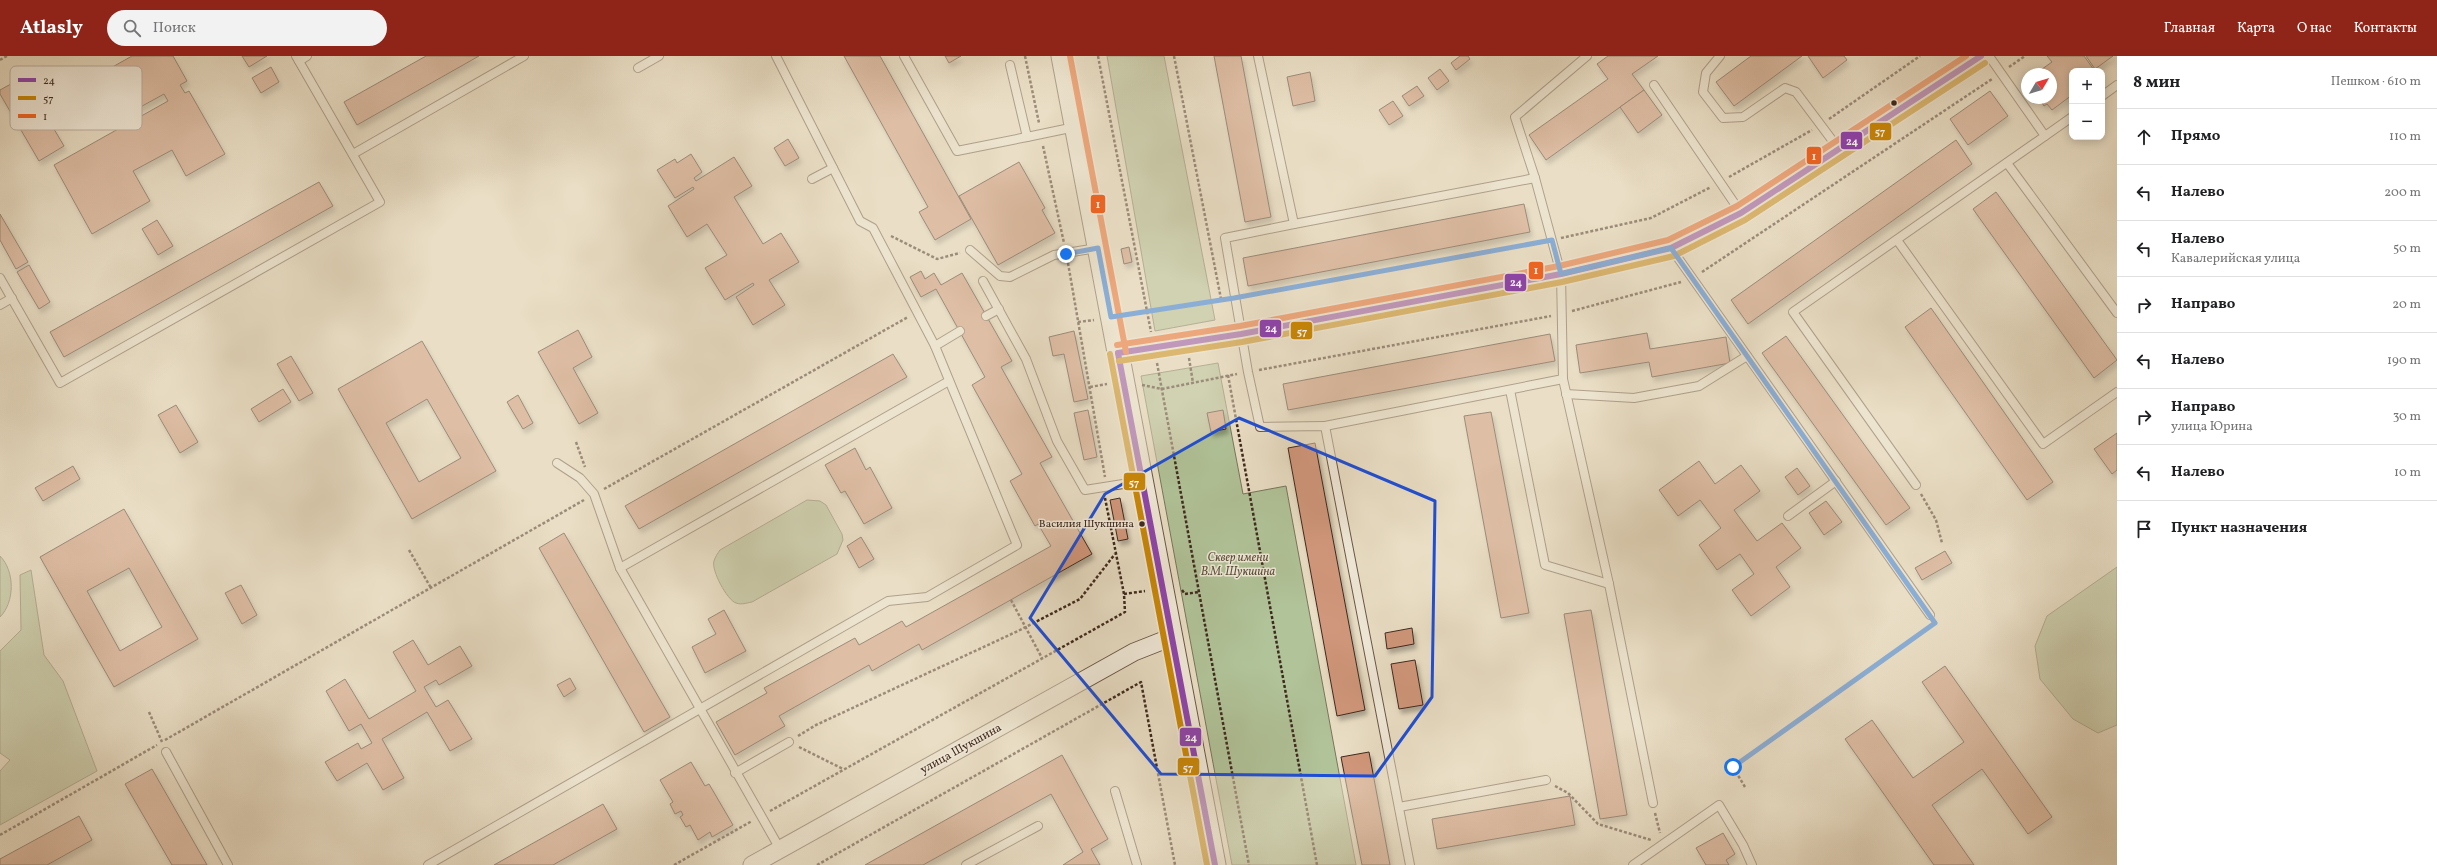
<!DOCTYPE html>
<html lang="ru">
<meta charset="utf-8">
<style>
body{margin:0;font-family:Vollkorn,serif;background:#f2f2f2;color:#202124}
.controls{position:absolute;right:12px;top:12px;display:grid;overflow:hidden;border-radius:8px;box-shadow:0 2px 10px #0003}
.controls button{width:36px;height:36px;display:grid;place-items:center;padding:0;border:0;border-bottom:1px solid #e0e0e0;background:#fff;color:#202124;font:20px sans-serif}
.compass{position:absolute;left:2021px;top:12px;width:36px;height:36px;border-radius:50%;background:#fff;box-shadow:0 2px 10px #0003;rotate:52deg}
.stop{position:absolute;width:12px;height:12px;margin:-9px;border:3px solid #1a73e8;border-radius:50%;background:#fff}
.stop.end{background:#1a73e8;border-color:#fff;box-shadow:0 1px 4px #0008}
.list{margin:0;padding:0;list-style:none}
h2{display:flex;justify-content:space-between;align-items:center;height:52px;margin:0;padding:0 16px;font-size:17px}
h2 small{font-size:13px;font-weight:400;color:#757577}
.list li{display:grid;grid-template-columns:26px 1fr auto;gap:12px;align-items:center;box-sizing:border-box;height:56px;padding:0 16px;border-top:1px solid #e0e0e0}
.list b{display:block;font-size:15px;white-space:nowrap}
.list p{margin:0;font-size:13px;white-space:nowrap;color:#757577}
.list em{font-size:13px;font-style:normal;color:#757577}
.icon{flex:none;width:22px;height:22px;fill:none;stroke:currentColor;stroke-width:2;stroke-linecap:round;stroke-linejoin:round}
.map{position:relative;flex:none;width:2117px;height:809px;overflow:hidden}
header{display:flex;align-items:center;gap:24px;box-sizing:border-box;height:56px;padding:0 20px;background:#8f2418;color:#fff}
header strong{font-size:19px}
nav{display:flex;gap:22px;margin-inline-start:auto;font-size:14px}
.search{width:280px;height:36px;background:#f2f2f2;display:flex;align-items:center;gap:10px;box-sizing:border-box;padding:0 14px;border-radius:22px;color:#757577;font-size:15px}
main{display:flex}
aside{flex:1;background:#fff}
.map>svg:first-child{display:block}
.green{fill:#b1c399;stroke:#78765b}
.building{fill:#d1977c;stroke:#3e291d;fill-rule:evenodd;filter:url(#shadow)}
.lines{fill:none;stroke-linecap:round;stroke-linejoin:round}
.service-casing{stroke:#695647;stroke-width:10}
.minor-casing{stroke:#695647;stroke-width:19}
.tertiary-casing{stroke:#695647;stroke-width:23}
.path{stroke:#3e291d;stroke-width:2.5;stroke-dasharray:3 2;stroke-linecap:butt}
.service{stroke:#f1eada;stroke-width:8}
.minor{stroke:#f1eada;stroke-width:17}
.tertiary{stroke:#f1eada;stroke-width:21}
.bus-1-casing{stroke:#f1eada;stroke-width:9}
.bus-2-casing{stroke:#f1eada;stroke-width:9}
.bus-3-casing{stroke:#f1eada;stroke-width:9}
.bus-1{stroke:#8e44ad;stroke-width:6}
.bus-2{stroke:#c98707;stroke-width:6}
.bus-3{stroke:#f26522;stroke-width:6}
.route{stroke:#1a73e8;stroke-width:5}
.marked{fill:none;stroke:#1d4ed8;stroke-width:3;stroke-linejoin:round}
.bus-dot{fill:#3e291d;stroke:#f1eada;stroke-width:1.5}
.labels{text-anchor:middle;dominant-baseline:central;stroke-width:3;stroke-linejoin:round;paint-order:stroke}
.bus-label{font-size:11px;fill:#3e291d;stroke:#f1eada;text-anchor:end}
.park-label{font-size:12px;font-style:italic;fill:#5b503c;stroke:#f1eada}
.street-label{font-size:12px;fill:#3e291d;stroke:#f1eada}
.key{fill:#f1eada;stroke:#bbb0a1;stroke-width:1}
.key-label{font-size:11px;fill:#3e291d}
.line-badge{stroke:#f1eada;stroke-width:1.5}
.badge-label{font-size:11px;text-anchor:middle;font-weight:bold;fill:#fff}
</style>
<header>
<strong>Atlasly</strong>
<div class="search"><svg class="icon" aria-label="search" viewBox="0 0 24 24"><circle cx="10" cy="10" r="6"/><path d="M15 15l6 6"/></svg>Поиск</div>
<nav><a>Главная</a><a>Карта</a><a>О нас</a><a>Контакты</a></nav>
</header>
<main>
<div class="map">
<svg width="2117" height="809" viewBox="0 0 2117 809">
<defs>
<filter id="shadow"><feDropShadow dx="2.5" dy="4.5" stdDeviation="2" flood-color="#0004"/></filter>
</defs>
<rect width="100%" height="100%" fill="#eadfc6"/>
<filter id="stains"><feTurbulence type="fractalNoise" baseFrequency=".005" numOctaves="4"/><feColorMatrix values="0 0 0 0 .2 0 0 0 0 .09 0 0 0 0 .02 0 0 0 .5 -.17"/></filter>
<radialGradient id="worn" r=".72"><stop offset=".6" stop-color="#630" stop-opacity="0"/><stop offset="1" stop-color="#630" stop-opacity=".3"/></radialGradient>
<g class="green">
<polygon points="1107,0 1164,0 1215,264 1155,275"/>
<polygon points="1218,307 1243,438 1286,430 1356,809 1232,809 1141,320"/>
<path d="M807 444 820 445 826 449 842 478 843 484 837 498 752 546C746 547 742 549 736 547 727 544 711 514 714 505 715 501 718 497 720 494Z"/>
<path d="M0 500C15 515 15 546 0 561Z"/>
<polygon points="2117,511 2117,669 2098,677 2073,663 2040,623 2035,590 2047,560"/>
<polygon points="31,514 44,599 63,625 97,715 0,769 0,715 10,704 0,697 0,595 21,574 20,519"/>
</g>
<g class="building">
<polygon points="132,0 173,0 187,25 180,29 185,37 189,35 225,98 186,120 172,94 133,115 150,145 92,178 54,109 168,45 164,38 124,60 100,18"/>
<polygon points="242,0 267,0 249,11"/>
<polygon points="426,0 479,0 357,69 344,46"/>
<polygon points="844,0 880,0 971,163 935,184 919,156 928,151"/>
<polygon points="945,0 961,0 949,7"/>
<polygon points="1214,0 1241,0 1271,161 1245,166"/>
<polygon points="1460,0 1468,0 1470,3 1456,14 1451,7"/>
<polygon points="1608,0 1658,0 1632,18 1644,34 1546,104 1529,79 1608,23 1597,8"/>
<polygon points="1751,0 1802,0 1734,50 1716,26"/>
<polygon points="1808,0 1844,0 1847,4 1823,22"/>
<polygon points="2047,0 2084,0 2094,14 2072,15 2072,39 2052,54 2047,48 2044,50 2039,42 2051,42 2051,18 2035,18 2052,6"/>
<polygon points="2086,0 2113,0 2095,13"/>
<polygon points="271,11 279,26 261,37 252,22"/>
<polygon points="1440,13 1449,25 1437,34 1428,22"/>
<polygon points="1310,16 1315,45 1293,50 1287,21"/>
<polygon points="29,18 37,33 32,36 64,90 39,105 0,38 0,34"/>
<polygon points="1417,30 1424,40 1409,50 1402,40"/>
<polygon points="1644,34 1662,59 1638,77 1620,51"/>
<polygon points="1990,35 2008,60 1968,89 1950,63"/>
<polygon points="1393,45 1403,60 1389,69 1379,54"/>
<polygon points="788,83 799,102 785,110 774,92"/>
<polygon points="1956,84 1972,108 1748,268 1731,244"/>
<polygon points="691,98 702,116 694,122 696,125 734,101 752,130 734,141 763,188 781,177 799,206 769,224 785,249 753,269 736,241 754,229 753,227 725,244 705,212 727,199 707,168 687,181 668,150 694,133 693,131 675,142 657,114 675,103 677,107"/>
<polygon points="1019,106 1045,152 1042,154 1055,177 998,209 959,140"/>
<polygon points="319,126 333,150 64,301 50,276"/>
<polygon points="1996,136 2117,304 2094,322 1973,153"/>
<polygon points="1524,148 1530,176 1248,230 1243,202"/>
<polygon points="0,158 28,206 16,213 0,184"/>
<polygon points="157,164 173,190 158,199 142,173"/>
<polygon points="1129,191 1132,206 1124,208 1121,193"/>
<polygon points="29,209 50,246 39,253 17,216"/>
<polygon points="921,215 925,223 934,217 941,229 962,217 1012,305 1001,311 1052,401 1040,407 1092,498 922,594 919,588 872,615 869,609 779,660 785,670 735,699 716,666 767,637 764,632 855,582 859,589 902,565 906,571 1051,490 1038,468 1035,470 1010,425 1022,418 972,329 985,321 936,233 921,241 910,221"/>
<polygon points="1931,252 2053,426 2027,444 1905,271"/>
<polygon points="578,274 592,301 573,312 598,357 579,368 538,296"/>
<polygon points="1074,275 1088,343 1074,346 1064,298 1053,300 1049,281"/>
<polygon points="1647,277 1650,293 1726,281 1730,307 1652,321 1649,306 1580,317 1576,289"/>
<polygon points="1550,278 1555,305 1288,354 1283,328"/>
<polygon points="1786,280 1910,452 1886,469 1762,297"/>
<path d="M422 285 496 415 412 463 338 333ZM427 343 461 402 419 426 386 367Z"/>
<polygon points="893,298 907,321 639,473 625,450"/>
<polygon points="291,300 313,337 299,345 277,308"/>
<polygon points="283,333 291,346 259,366 251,353"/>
<polygon points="518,339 533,367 523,373 507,346"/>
<polygon points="176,349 198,386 180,397 158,359"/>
<polygon points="1088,354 1097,401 1084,404 1074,357"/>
<polygon points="1223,354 1226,373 1211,376 1207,357"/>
<polygon points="1491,356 1529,557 1501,562 1464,360"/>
<polygon points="2117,377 2117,414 2112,418 2094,393"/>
<polygon points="1315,387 1365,654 1337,660 1288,392"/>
<polygon points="855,392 866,414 870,411 892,452 864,468 845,435 841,437 825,409"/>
<polygon points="1699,405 1715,428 1741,409 1760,435 1734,454 1757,485 1782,467 1801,492 1776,511 1790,531 1751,560 1732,534 1754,518 1740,498 1717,514 1699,489 1721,472 1700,444 1678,460 1659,434"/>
<polygon points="73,410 80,423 43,445 35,432"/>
<polygon points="1797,412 1810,430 1798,439 1785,421"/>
<polygon points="1120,442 1128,483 1118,485 1110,444"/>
<polygon points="1826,445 1842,466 1824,479 1809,457"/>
<path d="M124 453 198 583 114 631 40 501ZM129 512 162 571 120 595 87 535Z"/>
<polygon points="564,477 670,661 644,676 539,492"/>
<polygon points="861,481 874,503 859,512 847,490"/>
<polygon points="1945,495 1952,507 1922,524 1915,512"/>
<polygon points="241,529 257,559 242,568 225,537"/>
<polygon points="724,554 746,595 705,617 692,591 716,578 708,563"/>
<polygon points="1591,554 1627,759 1600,763 1564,558"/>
<polygon points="1412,572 1414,588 1387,593 1385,577"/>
<polygon points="413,584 428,609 460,590 472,610 439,629 436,624 424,631 436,651 448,644 472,683 450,695 427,656 382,683 404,722 383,734 367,707 337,725 325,706 358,687 361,693 372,687 361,668 349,675 326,635 345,623 369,663 416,635 393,596"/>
<polygon points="1415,604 1423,649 1399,653 1391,608"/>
<polygon points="1945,610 2052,761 2028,778 1982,713 1932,749 1974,809 1934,809 1845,683 1872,664 1913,722 1964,686 1922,626"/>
<polygon points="570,622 576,633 564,641 557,629"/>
<polygon points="1369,696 1390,809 1362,809 1341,701"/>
<polygon points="1062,699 1108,783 1091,793 1100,809 1063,809 1083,796 1051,738 923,809 865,809"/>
<polygon points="691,706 705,730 709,728 733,769 712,781 710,776 698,784 690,769 686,771 680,761 683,759 681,755 675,758 670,748 673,746 660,724"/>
<polygon points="152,713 207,809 172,809 125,728"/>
<polygon points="1570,740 1575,769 1437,793 1432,763"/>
<polygon points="603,748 617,773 553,809 494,809"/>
<polygon points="79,760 92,784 47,809 0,809 0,803"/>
<polygon points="1723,777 1735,798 1726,804 1729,809 1706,809 1696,792"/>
</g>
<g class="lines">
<g class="service-casing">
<g id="service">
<polyline points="904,0 957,95 1027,81"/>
<polyline points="1258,0 1294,168 1225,182 1248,316 1260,371 1325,370 1410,809"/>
<polyline points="1720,0 1706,17 1703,36 1723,62 1743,61 1785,32 1796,36 1838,92"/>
<polyline points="299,5 307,0"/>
<polyline points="1010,9 1027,81 1075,71"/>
<polyline points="638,12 659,0"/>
<polyline points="1654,29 1741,157"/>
<polyline points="2102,40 2117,29"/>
<polyline points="2045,80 2072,61"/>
<polyline points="353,98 524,0"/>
<polyline points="2007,107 2117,257"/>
<polyline points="812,123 833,112"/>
<polyline points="1294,168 1535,122"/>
<polyline points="1897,184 2043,388 2117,336"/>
<polyline points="1671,192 1930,559"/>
<polyline points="970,194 1000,220 1010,221 1054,199 1097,192"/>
<polyline points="0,222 60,327 380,146 296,0"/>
<polyline points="983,225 1026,303 1057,385 1085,434 1142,425"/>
<polyline points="0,249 12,242"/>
<polyline points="986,260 999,253"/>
<polyline points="935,290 960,275"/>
<polyline points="1563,323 1609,528 1653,747"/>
<polyline points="1510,334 1545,509 1609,528"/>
<polyline points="1566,338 1634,342 1699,330 1747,300"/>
<polyline points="1325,370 1563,323 1561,218 1535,122 1515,61 1587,0"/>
<polyline points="557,407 580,422 594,438 620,512 780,793"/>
<polyline points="1916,429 1793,256 2045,80 1989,0"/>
<polyline points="1788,460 1836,425"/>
<polyline points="620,512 949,325"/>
<polyline points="166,696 228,809"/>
<polyline points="735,717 789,686"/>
<polyline points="1115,735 1137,809"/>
<polyline points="1399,751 1546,724"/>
<polyline points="428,809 888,545 927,541 1017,489 935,290 873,172 860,165 776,0"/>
<polyline points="966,809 1038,770"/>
<polyline points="1633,809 1719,749 1743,789 1752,809"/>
</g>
</g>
<g class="minor-casing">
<g id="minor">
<polyline points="1118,297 1241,278 1561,218 1671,192 1741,157 1981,0"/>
<polyline points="752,809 1134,596 1172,581"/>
</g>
</g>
<g class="tertiary-casing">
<polyline id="tertiary" points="1062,0 1215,809"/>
</g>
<g class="path">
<polyline points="1025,0 1039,67"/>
<polyline points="1098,0 1151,276"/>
<polyline points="1174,0 1221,243"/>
<polyline points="0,4 7,0"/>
<polyline points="2009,11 2025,0"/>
<polyline points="1829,63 1920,0"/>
<polyline points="1043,90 1064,187"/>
<polyline points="1729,121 1812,74"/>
<polyline points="891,180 937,203 960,197"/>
<polyline points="1561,182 1651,162 1711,131"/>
<polyline points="1068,207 1105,421"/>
<polyline points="1702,216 1992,23"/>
<polyline points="1247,240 1541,186"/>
<polyline points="1572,255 1681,226"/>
<polyline points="1128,258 1224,243"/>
<polyline points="1078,266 1094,264"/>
<polyline points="1189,302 1193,327"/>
<polyline points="1157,307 1249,809"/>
<polyline points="1259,314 1551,260"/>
<polyline points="1228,319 1317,809"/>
<polyline points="1142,329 1162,333 1237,318"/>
<polyline points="1090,331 1107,328"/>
<polyline points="576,386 585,411"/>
<polyline points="604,433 908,261"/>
<polyline points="1921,438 1936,464 1942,487"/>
<polyline points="409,494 431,532"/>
<polyline points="1182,534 1185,538 1199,536"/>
<polyline points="1124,538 1145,535"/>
<polyline points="1011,544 1042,602"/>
<polyline points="149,656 162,686"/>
<polyline points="798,680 816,669 1018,575 1080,543 1115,498"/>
<polyline points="165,684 584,444"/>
<polyline points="799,691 843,713"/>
<polyline points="1555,730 1568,737 1598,768 1651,784"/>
<polyline points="1745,731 1733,711 1930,570"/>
<polyline points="770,755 1125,556 1124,538 1105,442"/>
<polyline points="1655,757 1660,777"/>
<polyline points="0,779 157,689"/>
<polyline points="674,809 752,765"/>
<polyline points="817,809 1141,626 1175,809"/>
</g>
<use href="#service" class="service"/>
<use href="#minor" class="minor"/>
<use href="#tertiary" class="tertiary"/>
<g class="bus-1-casing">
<g id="bus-1">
<polyline points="1118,297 1241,278 1561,218 1671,192 1741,157 1981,0"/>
<polyline points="1118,297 1215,809"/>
</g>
</g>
<g class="bus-2-casing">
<g id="bus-2">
<polyline points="1110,298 1207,809"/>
<polyline points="1119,305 1242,286 1562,226 1674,200 1745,164 1985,7"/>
</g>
</g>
<g class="bus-3-casing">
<g id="bus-3">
<polyline points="1070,0 1126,296"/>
<polyline points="1117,289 1240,270 1559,210 1668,184 1737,150 1966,0"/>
</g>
</g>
<use href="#bus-1" class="bus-1"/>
<use href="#bus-2" class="bus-2"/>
<use href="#bus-3" class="bus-3"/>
</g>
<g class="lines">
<polyline class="route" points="1066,198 1098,192 1111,261 1234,242 1552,184 1561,218 1671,192 1935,567 1733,711"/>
</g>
<path d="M0 0H2117V809H0ZM1239 362 1435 445 1432 641 1375 720 1161 718 1030 562 1105 438Z" fill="#eadfc6" fill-opacity=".55" fill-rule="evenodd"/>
<path class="marked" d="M1239 362 1435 445 1432 641 1375 720 1161 718 1030 562 1105 438Z"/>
<g class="bus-dot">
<circle cx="1894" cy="47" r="3.5"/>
<circle cx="1142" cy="468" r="3.5"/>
</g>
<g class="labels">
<g class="bus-label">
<text x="1134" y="468">Василия Шукшина</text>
</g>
<g class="park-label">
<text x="1238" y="502">Сквер имени<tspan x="1238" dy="14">В.М. Шукшина</tspan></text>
</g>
<g class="street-label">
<text transform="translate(961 693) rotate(-29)">улица Шукшина</text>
</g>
</g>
<rect x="10" y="10" width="132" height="64" rx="6" class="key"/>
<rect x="18" y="22" width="18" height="4" fill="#8e44ad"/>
<rect x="18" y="40" width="18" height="4" fill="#c98707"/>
<rect x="18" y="58" width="18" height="4" fill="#f26522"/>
<g class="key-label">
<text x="43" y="28">24</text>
<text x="43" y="46">57</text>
<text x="43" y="64">1</text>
</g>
<g class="line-badge">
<rect x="1869" y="66" width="23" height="19" rx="4" fill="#c98707"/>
<rect x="1840" y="75" width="23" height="19" rx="4" fill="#8e44ad"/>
<rect x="1806" y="90" width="16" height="19" rx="4" fill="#f26522"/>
<rect x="1090" y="138" width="16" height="20" rx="4" fill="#f26522"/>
<rect x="1528" y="205" width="16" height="19" rx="4" fill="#f26522"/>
<rect x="1504" y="217" width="23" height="19" rx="4" fill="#8e44ad"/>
<rect x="1259" y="263" width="23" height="19" rx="4" fill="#8e44ad"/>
<rect x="1290" y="265" width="23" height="19" rx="4" fill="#c98707"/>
<rect x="1123" y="416" width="23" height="19" rx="4" fill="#c98707"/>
<rect x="1179" y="671" width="23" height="20" rx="4" fill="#8e44ad"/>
<rect x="1177" y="701" width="23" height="19" rx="4" fill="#c98707"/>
</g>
<g class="badge-label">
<text x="1880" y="79">57</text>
<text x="1852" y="89">24</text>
<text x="1814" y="104">1</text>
<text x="1098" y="152">1</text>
<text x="1536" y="218">1</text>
<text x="1516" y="230">24</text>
<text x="1271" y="276">24</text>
<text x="1302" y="279">57</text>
<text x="1134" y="430">57</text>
<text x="1191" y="685">24</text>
<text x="1188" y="715">57</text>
</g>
<rect width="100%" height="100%" filter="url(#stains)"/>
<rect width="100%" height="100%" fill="url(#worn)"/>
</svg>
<div class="controls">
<button>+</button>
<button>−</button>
</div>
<svg class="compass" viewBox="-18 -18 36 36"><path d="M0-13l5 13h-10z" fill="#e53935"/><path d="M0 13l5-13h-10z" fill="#757577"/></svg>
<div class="stop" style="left:1733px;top:711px"></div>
<div class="stop end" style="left:1066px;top:198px"></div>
</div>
<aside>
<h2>8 мин<small>Пешком · 610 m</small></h2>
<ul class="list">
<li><svg class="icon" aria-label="ahead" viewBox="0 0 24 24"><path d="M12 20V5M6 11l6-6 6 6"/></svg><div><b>Прямо</b></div><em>110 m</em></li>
<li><svg class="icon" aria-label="left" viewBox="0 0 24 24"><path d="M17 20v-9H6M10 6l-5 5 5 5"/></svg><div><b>Налево</b></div><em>200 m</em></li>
<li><svg class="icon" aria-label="left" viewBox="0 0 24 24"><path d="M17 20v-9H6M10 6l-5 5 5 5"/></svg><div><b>Налево</b><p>Кавалерийская улица</p></div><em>50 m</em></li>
<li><svg class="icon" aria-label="right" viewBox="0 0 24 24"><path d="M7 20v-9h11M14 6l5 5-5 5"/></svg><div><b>Направо</b></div><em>20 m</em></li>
<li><svg class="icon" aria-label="left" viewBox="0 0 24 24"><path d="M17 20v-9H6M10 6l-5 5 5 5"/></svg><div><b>Налево</b></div><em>190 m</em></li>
<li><svg class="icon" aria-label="right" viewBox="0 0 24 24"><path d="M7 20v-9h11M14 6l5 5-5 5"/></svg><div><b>Направо</b><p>улица Юрина</p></div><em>30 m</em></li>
<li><svg class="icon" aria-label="left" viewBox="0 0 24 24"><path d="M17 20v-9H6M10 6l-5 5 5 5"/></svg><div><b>Налево</b></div><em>10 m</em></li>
<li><svg class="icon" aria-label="arrive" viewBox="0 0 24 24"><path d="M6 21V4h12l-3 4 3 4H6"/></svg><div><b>Пункт назначения</b></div></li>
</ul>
</aside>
</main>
